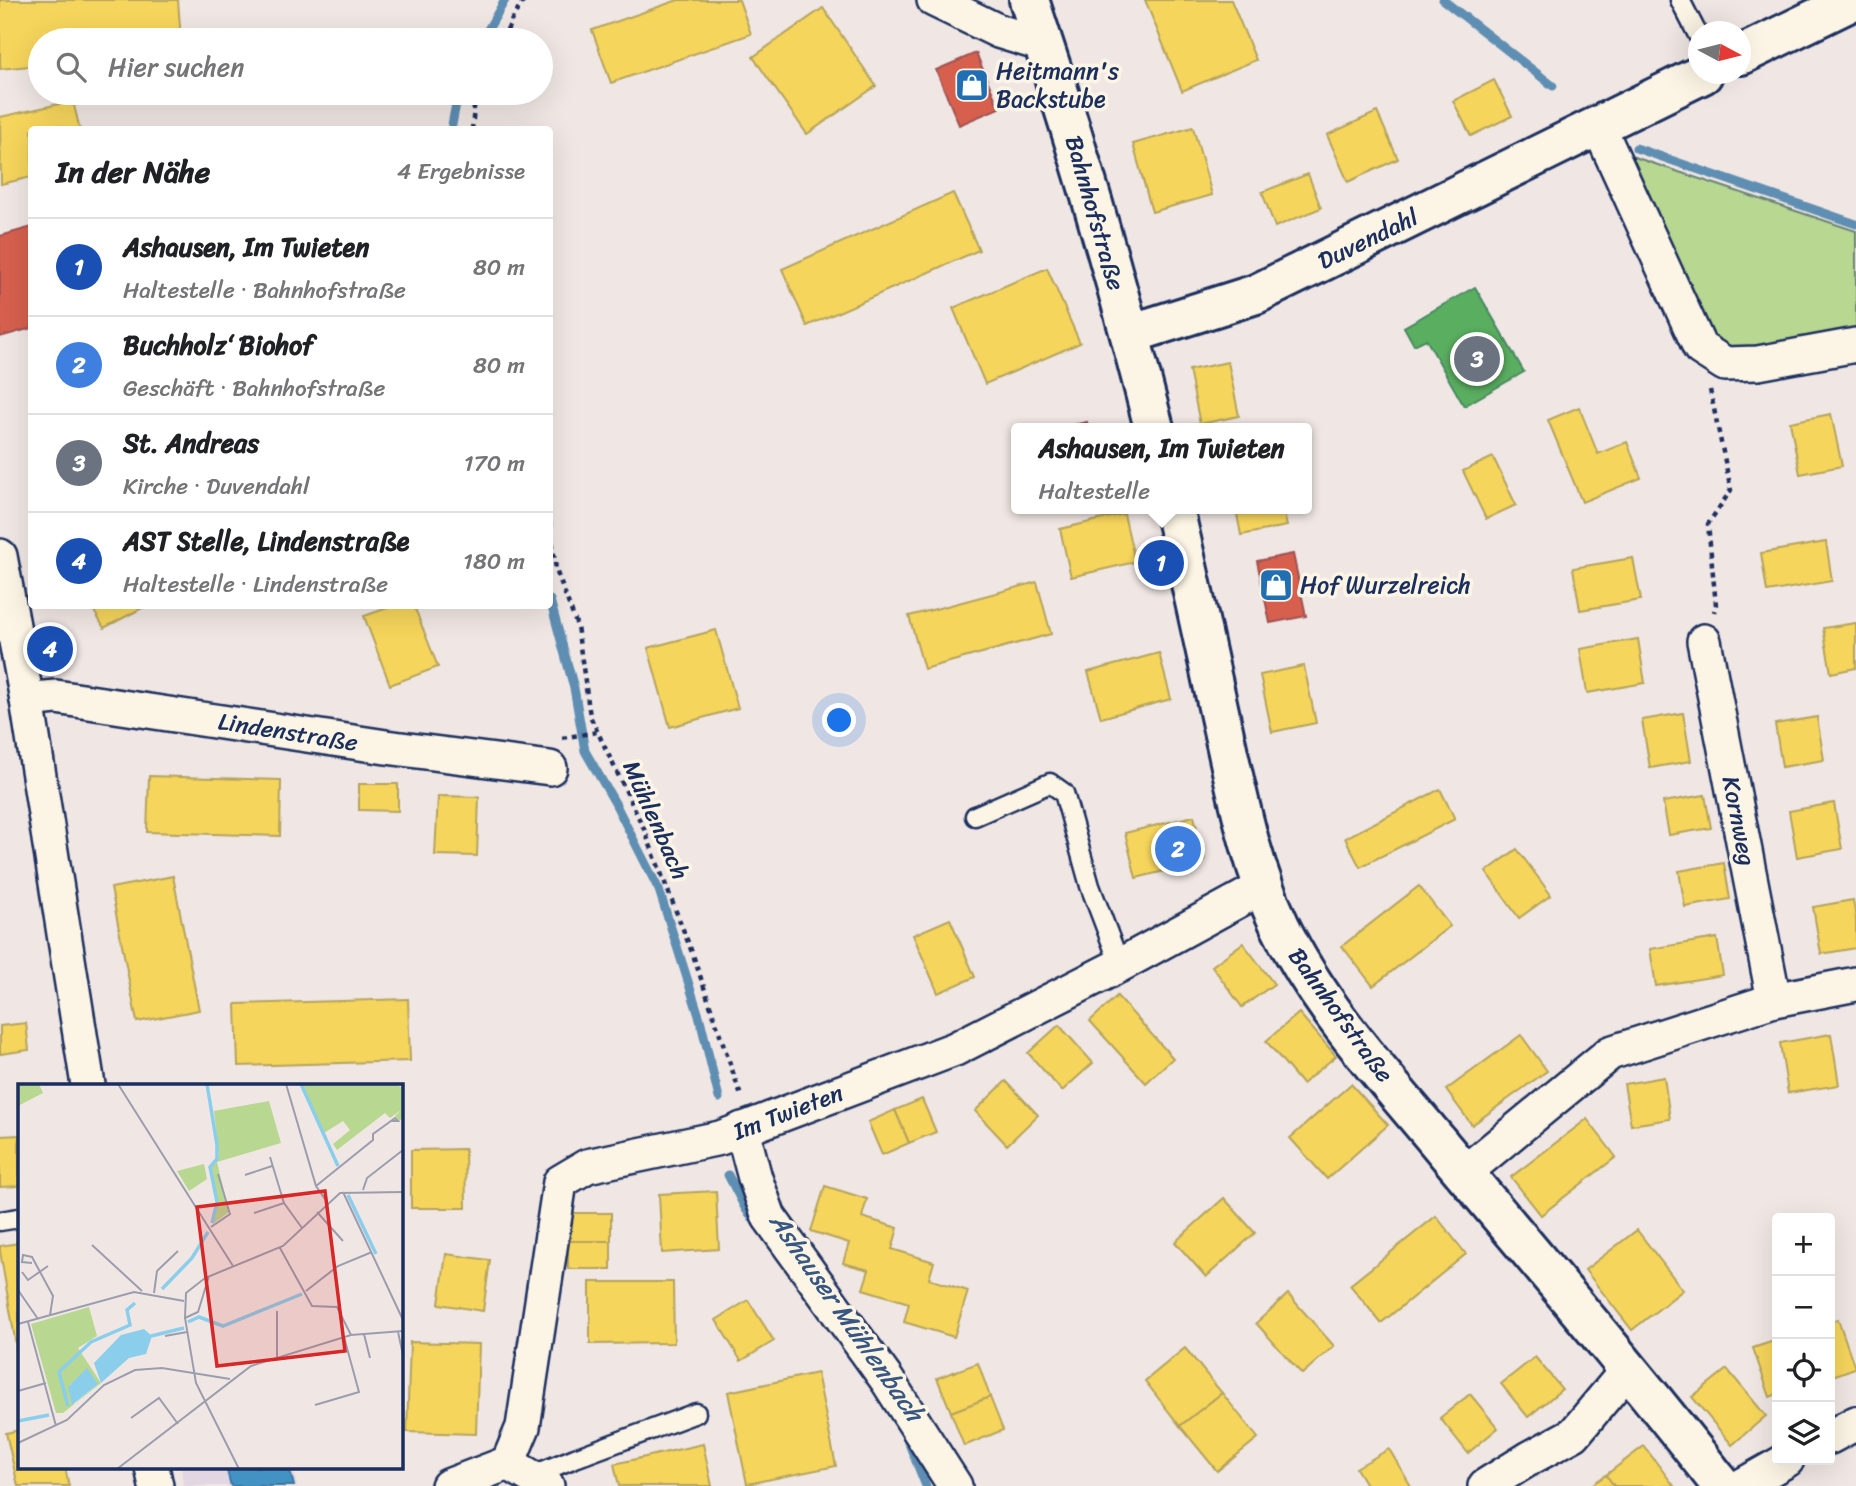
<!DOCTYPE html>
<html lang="de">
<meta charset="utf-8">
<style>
body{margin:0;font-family:Sriracha,sans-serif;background:#f2f2f2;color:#202124}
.controls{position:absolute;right:21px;bottom:21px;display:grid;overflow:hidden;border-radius:7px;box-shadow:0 7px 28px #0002}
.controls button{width:63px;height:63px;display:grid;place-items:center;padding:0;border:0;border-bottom:2px solid #e0e0e0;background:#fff;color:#202124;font:35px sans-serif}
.compass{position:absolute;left:1688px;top:21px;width:63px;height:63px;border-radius:50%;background:#fff;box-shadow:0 7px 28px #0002;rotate:97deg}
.you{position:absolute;left:840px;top:721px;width:24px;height:24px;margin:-18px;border:5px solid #fff;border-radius:50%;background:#1a73e8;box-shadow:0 0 0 10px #1a73e833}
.badge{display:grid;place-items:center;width:46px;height:46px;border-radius:50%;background:#d93025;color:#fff;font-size:23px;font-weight:700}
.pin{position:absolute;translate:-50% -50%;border:4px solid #fff;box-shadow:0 2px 7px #0006}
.popup{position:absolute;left:1011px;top:423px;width:301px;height:91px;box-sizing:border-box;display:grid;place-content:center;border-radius:7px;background:#fff;filter:drop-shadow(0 2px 5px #0005);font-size:23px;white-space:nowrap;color:#757577}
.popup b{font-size:26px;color:#202124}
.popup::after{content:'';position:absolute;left:50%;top:100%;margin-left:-14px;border:14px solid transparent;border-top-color:#fff}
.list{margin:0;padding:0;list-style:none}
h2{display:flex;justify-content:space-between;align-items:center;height:91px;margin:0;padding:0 28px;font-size:30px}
h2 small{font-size:23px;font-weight:400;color:#757577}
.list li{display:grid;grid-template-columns:46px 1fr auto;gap:21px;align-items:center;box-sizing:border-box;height:98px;padding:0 28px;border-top:2px solid #e0e0e0}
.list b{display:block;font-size:26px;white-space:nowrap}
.list p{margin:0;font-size:23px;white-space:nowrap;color:#757577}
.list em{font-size:23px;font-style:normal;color:#757577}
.icon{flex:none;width:38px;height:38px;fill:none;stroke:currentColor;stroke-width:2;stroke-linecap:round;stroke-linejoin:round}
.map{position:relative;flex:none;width:1856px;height:1486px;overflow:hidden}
.search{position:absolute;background:#fff;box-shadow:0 7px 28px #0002;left:28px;top:28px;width:525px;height:77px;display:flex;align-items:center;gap:18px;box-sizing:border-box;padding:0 24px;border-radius:38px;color:#757577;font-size:26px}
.panel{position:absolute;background:#fff;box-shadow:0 7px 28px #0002;left:28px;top:126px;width:525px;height:483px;border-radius:7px}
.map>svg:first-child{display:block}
.built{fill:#e2d6e3}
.green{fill:#b8d790;stroke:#6a8377;stroke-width:2}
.homes{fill:#f6d55c;stroke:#b4a35d;stroke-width:2}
.shops{fill:#d6604d;stroke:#9e5152;stroke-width:2}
.schools{fill:#4393c3;stroke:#3775a5;stroke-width:2}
.public{fill:#5aae61;stroke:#478860;stroke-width:2}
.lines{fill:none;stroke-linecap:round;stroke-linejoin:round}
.stream{stroke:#5e8eb3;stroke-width:9}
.service-casing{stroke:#1b2f5e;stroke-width:23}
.minor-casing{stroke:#1b2f5e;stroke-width:38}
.tertiary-casing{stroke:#1b2f5e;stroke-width:44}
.path{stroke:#1b2f5e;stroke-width:4.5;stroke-dasharray:5 5;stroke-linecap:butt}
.service{stroke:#fcf5e5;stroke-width:18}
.minor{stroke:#fcf5e5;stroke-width:33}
.tertiary{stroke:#fcf5e5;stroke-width:38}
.labels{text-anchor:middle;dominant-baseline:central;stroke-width:7;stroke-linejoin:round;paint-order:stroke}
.poi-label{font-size:24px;fill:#1b2f5e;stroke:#fcf5e5;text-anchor:start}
.street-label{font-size:24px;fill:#1b2f5e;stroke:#fcf5e5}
.water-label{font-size:26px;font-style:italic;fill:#375782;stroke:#fcf5e5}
.inset-river{fill:none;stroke:#8aceec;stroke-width:3.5}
.inset-road{fill:none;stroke:#9b9dae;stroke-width:2}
.view{fill:#d62828;fill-opacity:0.15;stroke:#d62828;stroke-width:3.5}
.inset-edge{fill:none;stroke:#1b2f5e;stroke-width:3.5}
</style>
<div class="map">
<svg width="1856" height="1486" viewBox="0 0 1856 1486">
<rect width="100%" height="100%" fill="#f0e7e4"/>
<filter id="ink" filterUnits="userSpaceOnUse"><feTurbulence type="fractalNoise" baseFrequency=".0143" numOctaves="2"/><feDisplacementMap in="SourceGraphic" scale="14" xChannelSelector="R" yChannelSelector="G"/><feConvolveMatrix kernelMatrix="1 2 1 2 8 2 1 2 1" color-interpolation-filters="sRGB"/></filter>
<g filter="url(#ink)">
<polygon class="built" points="181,1467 293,1467 297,1486 183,1486"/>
<polygon class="green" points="1631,156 1856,231 1856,334 1751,354 1727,348 1710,336"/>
<g class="homes">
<polygon points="0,0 178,0 181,40 40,40 40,65 0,69"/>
<polygon points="678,0 739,0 751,34 611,83 592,30"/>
<polygon points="1145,0 1231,0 1256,60 1182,91"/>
<polygon points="823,8 876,86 807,134 753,57"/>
<polygon points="1494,80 1512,116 1471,136 1453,101"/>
<polygon points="73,101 80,130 32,130 32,177 1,184 0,117"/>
<polygon points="1377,112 1398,159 1348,182 1327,135"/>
<polygon points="1193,127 1212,195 1152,212 1133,144"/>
<polygon points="1308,174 1321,208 1275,227 1262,192"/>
<polygon points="953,193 979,250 807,326 782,269"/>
<polygon points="1047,268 1080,343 985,384 953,308"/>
<polygon points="1228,362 1239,416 1200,424 1189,370"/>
<polygon points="1579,407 1598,454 1627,442 1641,478 1582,502 1548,420"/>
<polygon points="1831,414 1842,466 1800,474 1790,422"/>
<polygon points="1493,457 1516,505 1486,519 1463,471"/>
<polygon points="1236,509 1283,509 1287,526 1241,535"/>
<polygon points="1124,514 1135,562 1071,577 1060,529"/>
<polygon points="1826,542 1832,581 1767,592 1761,553"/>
<polygon points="1633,558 1641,600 1580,610 1573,568"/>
<polygon points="1037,582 1051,634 924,669 909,616"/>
<polygon points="91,606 146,606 104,628"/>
<polygon points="393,606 414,606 438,667 390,685 364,616"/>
<polygon points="1856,623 1856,668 1831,673 1823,628"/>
<polygon points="716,630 738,708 670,727 648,648"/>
<polygon points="1638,639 1645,683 1587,693 1580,649"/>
<polygon points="1159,653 1171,699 1101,718 1088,672"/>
<polygon points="1304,666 1316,723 1272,732 1260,675"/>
<polygon points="1683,713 1691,761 1650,768 1642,720"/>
<polygon points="1817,717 1824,760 1782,767 1775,724"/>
<polygon points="149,776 281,780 280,836 147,832"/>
<polygon points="359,784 398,784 398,811 359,810"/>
<polygon points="1440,789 1455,819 1360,867 1345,838"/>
<polygon points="1705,795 1711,828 1669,835 1663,802"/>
<polygon points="438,796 479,797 477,856 435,855"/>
<polygon points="1834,803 1842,849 1797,857 1789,811"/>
<polygon points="1194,816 1205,861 1136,878 1125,833"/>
<polygon points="1517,849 1551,895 1519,918 1486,872"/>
<polygon points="1724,863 1730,899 1685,907 1679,871"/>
<polygon points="173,876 199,1010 137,1022 111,888"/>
<polygon points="1419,886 1450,926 1373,986 1342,946"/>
<polygon points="1853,900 1856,920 1856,948 1821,954 1813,907"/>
<polygon points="950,919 975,977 938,993 913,935"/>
<polygon points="1717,938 1723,975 1656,986 1650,949"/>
<polygon points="1243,943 1274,984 1242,1007 1212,966"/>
<polygon points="1117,996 1173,1058 1146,1083 1090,1021"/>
<polygon points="408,999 410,1061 238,1066 236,1004"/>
<polygon points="1299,1013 1336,1056 1302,1084 1266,1041"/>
<polygon points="26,1023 29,1050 0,1054 0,1026"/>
<polygon points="1059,1025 1093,1063 1062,1091 1028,1053"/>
<polygon points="1831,1034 1839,1085 1788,1093 1780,1043"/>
<polygon points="1521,1035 1547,1071 1472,1125 1446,1090"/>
<polygon points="1664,1077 1670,1119 1631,1125 1624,1084"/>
<polygon points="1006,1081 1038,1115 1007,1145 975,1111"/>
<polygon points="1351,1084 1388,1125 1327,1179 1290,1138"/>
<polygon points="922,1099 936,1132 909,1143 895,1110"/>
<polygon points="895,1110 909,1143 882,1155 868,1122"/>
<polygon points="1587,1119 1616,1157 1541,1215 1511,1177"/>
<polygon points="19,1135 19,1186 0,1187 0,1136"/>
<polygon points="465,1149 466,1208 411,1208 411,1150"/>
<polygon points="825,1186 867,1199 862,1217 898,1228 892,1249 934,1262 929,1279 968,1291 954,1337 904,1322 909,1303 863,1289 869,1270 843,1263 849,1243 811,1231"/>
<polygon points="716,1191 719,1249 662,1253 659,1194"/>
<polygon points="1224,1198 1255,1233 1206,1277 1175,1242"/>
<polygon points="569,1213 611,1213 611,1241 568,1241"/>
<polygon points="1436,1216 1466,1254 1381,1323 1350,1285"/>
<polygon points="1637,1230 1683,1290 1632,1330 1585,1270"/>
<rect x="568" y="1241" width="43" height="28"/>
<polygon points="19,1243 19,1363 0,1251 0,1246"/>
<polygon points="446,1254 490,1260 483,1311 439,1304"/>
<polygon points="590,1282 673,1282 674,1343 590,1344"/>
<polygon points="1288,1294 1334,1346 1302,1374 1256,1323"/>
<polygon points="748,1300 774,1341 741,1361 716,1320"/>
<polygon points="1838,1319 1855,1368 1830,1377 1830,1322"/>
<polygon points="1777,1340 1777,1394 1770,1397 1753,1348"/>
<polygon points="410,1342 479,1344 476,1434 407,1432"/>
<polygon points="1185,1348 1222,1393 1180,1426 1145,1381"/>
<polygon points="1535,1357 1562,1389 1528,1417 1501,1384"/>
<polygon points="978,1363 990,1397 951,1412 937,1378"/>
<polygon points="1727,1369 1766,1416 1732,1445 1692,1397"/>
<polygon points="817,1373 836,1466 747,1484 728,1392"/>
<polygon points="1222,1393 1258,1438 1217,1471 1180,1426"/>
<polygon points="1470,1394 1498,1428 1468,1453 1440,1418"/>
<polygon points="990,1397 1003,1430 964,1446 951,1412"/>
<polygon points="19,1430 19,1467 65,1467 69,1486 18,1486 6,1433"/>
<polygon points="703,1444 712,1486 619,1486 614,1464"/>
<polygon points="1644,1446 1674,1486 1614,1486 1606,1475"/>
<polygon points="1389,1449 1411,1486 1367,1486 1356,1468"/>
<polygon points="1606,1475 1614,1486 1590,1486"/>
</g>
<g class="shops">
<polygon points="976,53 999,108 959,125 936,70"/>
<polygon points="32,227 32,328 0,337 0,236"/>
<polygon points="1087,422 1089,428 1059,428"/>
<polygon points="1293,554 1306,616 1270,623 1257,561"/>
</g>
<polygon class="schools" points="226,1467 289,1467 294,1486 231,1486"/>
<polygon class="public" points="1475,287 1524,372 1464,406 1426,339 1414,345 1404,327"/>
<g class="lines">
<g class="stream">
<polyline points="1443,0 1553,86"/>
<polyline points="482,40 505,0"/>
<polyline points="451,130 458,93"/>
<polyline points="1636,148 1856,224"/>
<polyline points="550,600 574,688 585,751 615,803 659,890 700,1019 719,1098"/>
<polyline points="728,1175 745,1208 759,1227"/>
<polyline points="906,1436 926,1486"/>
</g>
<g class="service-casing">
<g id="service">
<polyline points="1680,0 1699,37"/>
<polyline points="975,816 1050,783 1064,793 1090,886 1120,965"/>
<polyline points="0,1221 19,1218"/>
<polyline points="531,1476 575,1458 696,1413"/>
</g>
</g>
<g class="minor-casing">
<g id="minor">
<polyline points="934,0 998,31 1044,45"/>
<polyline points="1598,125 1700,348 1725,364 1758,363 1856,345"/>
<polyline points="0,556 27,700 88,1085"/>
<polyline points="1704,641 1774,1000"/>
<polyline points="27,700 56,697 386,747 550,768"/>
<polyline points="742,1129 755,1178 769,1217 887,1380 955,1486"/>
<polyline points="1464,1173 1610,1053 1774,1000 1856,984"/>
<polyline points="1830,1437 1856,1423"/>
<polyline points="508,1463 547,1486"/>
<polyline points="152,1467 156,1486"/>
<polyline points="448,1486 508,1463 523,1427 560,1182 587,1166 720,1138 955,1049 1120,965 1263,887"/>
<polyline points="1485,1486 1530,1458 1574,1434 1628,1369"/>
<polyline points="1741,1486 1787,1460"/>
</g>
</g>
<g class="tertiary-casing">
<g id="tertiary">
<path d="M1029 0C1076 141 1118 284 1154 428"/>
<polyline points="1741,55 1854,0"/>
<polyline points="1130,334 1256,294 1703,74"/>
<path d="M1174 509C1192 585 1208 662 1225 739 1239 802 1252 868 1280 926 1321 1010 1385 1078 1443 1148 1537 1260 1632 1371 1722 1486"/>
</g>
</g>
<g class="path">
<polyline points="503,40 513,17 524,0"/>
<polyline points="472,130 474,107 480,93"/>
<polyline points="1710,390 1731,490 1708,524 1716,605 1714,612"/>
<polyline points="550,523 556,570 577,626 590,716 644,829 693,955 741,1096"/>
<polyline points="562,738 597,732"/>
</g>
<use href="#service" class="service"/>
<use href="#minor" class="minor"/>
<use href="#tertiary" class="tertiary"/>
</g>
</g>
<defs>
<g id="shop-square" transform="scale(1.75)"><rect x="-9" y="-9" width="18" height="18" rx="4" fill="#1f6fb2" stroke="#fcf5e5"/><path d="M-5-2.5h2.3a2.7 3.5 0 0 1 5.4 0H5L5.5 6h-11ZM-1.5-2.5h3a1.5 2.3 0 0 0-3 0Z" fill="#fff"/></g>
</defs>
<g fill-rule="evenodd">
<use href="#shop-square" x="972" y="85"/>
<use href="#shop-square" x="1276" y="585"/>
</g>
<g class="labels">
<g class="poi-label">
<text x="996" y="71">Heitmann's<tspan x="996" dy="28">Backstube</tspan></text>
<text x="1300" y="585">Hof Wurzelreich</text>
</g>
<g class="street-label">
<text transform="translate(1095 213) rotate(74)">Bahnhofstraße</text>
<text transform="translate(1368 239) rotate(-26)">Duvendahl</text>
<text transform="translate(288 732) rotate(9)">Lindenstraße</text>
<text transform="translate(656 820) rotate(66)">Mühlenbach</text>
<text transform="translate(1739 821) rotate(79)">Kornweg</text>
<text transform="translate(1341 1015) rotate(54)">Bahnhofstraße</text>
<text transform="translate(788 1112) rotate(-21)">Im Twieten</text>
</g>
<g class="water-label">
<text transform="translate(847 1317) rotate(55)">Ashauser Mühlenbach</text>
</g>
</g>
<g transform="translate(18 1084)">
<rect width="385" height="385" fill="#f0e7e4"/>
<path d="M0 0H21L25 9 0 22ZM284 0H377L385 4V34L381 37 377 32 383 26 372 34 367 29 319 66 315 60 332 46 325 37 306 49ZM251 17 263 59 199 78 211 128 195 140 199 118 193 83 201 72 196 27ZM186 80 189 95 171 107 159 87ZM71 223 79 252 60 264 83 299 45 329H38L13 240ZM52 300H80L56 320Z" fill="#b8d790" fill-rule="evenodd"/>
<path d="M126 245 134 252 128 270 111 274 83 299 76 279 103 251ZM69 284 80 300 54 321 50 303Z" fill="#8aceec"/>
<path class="inset-river" d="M189 0 199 61V75L192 83 199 118 194 139M283 0 320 82M330 111 358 170M144 205 174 174 190 148M170 238 181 233 205 242 284 210M133 252 166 244M50 322 41 288 73 258 112 241 109 226 117 219M0 337 31 331"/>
<path class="inset-road" d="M100 0 215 182M268 0 298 102 309 118M252 73 266 119 284 144M227 91 254 82M298 102 355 56V50L373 37H380L377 34 373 37M345 106 349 94 385 66M325 108 385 236M299 128 325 157M236 129 266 119M193 143 212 130 200 90M74 161 124 207M262 164 294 222 319 223 333 251M14 179 4 178 5 171 14 173 35 212 32 231M4 188 10 196 30 182M0 206 20 235M288 207 320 182 354 168M136 209 139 187 160 167M167 234 180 228 191 192M10 238 38 342M0 240 116 208 166 217M380 248 385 271M346 250 352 274M147 252 169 248M259 273V227M0 307 28 299M297 321 341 308 326 253M113 334 141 314 160 340M0 359 49 336 86 301 117 286 144 284 212 295M99 385 233 282 333 251 385 247M221 385 178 299 167 234 168 209 187 194 265 162 322 109 385 108"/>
<path class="view" d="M307 107 327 267 199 282 179 123Z"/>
<rect width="385" height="385" class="inset-edge"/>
</g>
</svg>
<div class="controls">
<button>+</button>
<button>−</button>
<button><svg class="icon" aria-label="locate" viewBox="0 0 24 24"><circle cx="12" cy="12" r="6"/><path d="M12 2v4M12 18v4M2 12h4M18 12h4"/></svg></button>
<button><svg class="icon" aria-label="layers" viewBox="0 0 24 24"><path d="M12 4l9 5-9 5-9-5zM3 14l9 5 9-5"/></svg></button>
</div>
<svg class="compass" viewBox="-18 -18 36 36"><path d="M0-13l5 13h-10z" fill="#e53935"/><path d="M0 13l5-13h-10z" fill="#757577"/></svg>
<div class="you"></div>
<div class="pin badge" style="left:1161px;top:563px;background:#1a4fb4">1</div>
<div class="popup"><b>Ashausen, Im Twieten</b>Haltestelle</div>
<div class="pin badge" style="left:1178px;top:849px;background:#3f7fe0">2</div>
<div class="pin badge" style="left:1477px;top:359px;background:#6b7280">3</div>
<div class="pin badge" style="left:50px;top:649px;background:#1a4fb4">4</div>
<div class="search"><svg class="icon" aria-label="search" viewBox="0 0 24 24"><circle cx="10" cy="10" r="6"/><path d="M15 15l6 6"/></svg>Hier suchen</div>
<section class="panel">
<h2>In der Nähe<small>4 Ergebnisse</small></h2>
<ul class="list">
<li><span class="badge" style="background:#1a4fb4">1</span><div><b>Ashausen, Im Twieten</b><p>Haltestelle · Bahnhofstraße</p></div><em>80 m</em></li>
<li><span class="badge" style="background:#3f7fe0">2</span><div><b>Buchholz‘ Biohof</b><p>Geschäft · Bahnhofstraße</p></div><em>80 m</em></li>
<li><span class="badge" style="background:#6b7280">3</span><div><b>St. Andreas</b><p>Kirche · Duvendahl</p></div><em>170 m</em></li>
<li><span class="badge" style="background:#1a4fb4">4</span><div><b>AST Stelle, Lindenstraße</b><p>Haltestelle · Lindenstraße</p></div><em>180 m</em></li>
</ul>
</section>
</div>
